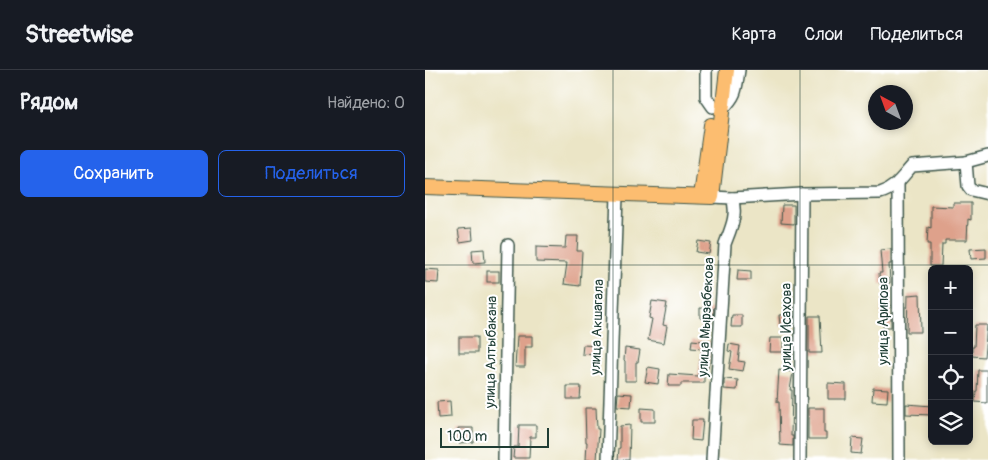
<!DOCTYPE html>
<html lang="ru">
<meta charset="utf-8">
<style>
body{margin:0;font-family:Pangolin,sans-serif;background:#20242c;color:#f1f3f6}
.controls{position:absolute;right:15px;bottom:15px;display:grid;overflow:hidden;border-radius:8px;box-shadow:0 2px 8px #0003}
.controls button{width:45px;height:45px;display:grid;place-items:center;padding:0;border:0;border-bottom:1px solid #363941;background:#171b24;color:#f1f3f6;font:25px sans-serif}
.compass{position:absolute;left:443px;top:15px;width:45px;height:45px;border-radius:50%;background:#171b24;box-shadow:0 2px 8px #0003;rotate:319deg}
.scale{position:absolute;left:15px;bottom:12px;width:109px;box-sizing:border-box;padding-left:5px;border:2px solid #1f3d34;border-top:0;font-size:14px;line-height:18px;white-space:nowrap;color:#1f3d34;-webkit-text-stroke:4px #fff;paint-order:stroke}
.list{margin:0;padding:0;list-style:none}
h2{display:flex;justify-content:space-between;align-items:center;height:65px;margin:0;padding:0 20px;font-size:21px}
h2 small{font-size:16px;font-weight:400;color:#9ea1a6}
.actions{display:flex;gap:10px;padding:15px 20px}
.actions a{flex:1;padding:11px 0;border:1px solid #2563eb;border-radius:8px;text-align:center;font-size:18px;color:#2563eb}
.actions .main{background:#2563eb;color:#fff}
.icon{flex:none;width:28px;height:28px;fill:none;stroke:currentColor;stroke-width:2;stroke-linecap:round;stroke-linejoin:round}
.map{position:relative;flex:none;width:563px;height:390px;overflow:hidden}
header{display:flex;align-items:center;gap:30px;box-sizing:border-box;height:70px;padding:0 25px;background:#171b24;border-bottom:1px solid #363941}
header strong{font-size:24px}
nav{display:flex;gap:28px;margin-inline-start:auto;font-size:18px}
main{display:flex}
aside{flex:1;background:#171b24}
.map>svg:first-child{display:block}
.building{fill:#dea18b}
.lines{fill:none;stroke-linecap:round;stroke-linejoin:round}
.minor-casing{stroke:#3e564a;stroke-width:14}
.major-casing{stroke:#3e564a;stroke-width:16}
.minor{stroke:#fff;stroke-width:11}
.major{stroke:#fcbd6f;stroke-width:14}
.grid{fill:none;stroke:#1f3d34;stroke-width:1;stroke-opacity:0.55}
.labels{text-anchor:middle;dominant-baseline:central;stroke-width:4;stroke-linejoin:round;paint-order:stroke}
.street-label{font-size:14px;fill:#1f3d34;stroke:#fff}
</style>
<header>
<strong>Streetwise</strong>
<nav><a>Карта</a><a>Слои</a><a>Поделиться</a></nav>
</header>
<main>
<aside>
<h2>Рядом<small>Найдено: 0</small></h2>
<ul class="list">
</ul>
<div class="actions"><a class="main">Сохранить</a><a>Поделиться</a></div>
</aside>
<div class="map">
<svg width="563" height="390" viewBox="0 0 563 390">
<rect width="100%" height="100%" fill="#fff"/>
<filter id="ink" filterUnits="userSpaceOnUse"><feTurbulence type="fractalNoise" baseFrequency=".02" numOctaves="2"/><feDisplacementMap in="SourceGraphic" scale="10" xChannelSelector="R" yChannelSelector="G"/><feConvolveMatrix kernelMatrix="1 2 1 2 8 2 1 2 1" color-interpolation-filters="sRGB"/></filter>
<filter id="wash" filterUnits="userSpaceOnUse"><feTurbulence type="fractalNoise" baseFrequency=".0096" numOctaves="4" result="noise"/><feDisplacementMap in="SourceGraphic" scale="20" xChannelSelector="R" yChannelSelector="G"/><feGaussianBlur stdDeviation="1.12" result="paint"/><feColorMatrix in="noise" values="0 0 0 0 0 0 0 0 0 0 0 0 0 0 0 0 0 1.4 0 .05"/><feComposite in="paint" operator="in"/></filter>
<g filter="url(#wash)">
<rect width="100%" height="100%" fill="#ebe5c6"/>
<g id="blocks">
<g class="building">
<polygon points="528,133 546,133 546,150 543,149 542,170 520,170 520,174 517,174 516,196 505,196 505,174 502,174 503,157 506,158 506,136 528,137"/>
<polygon points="357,135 369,135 369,154 356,153"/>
<polygon points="47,158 48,170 35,172 33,159"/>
<polygon points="141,166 153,166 152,181 157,181 155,216 139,214 142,193 111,192 111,177 140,178"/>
<polygon points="273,171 286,173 284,184 271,182"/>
<polygon points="561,178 561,188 546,189 545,179"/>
<polygon points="59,179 60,192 48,193 47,180"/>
<polygon points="466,179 466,194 464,194 465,213 455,214 454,203 457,203 455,180"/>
<polygon points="0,199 14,200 13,213 0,212"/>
<polygon points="313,200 326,201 326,210 312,210"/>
<rect x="62" y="201" width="12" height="11"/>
<polygon points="495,224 496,262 482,262 483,225"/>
<polygon points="227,231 242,233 238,255 242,256 239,273 223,270 227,249 224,248"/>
<polygon points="456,235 466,235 466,257 458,257 459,244 456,244"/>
<polygon points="275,238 289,239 288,249 275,248"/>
<polygon points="369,244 369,254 355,255 354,245"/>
<polygon points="307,245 317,245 317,257 306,257"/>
<polygon points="384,246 395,246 397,283 384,283"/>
<polygon points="550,255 562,255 559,287 547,286 547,277 549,277"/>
<polygon points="92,266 107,266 107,277 100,277 100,297 90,297"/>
<rect x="34" y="267" width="18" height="16"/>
<polygon points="345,268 358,268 358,282 344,282"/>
<polygon points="267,270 286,272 283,299 279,298 279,313 256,313 256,316 243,316 244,304 273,306 277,279 266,278"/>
<polygon points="304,274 315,276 313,291 320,292 318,301 304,299 307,282 303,281"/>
<polygon points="158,275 173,276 172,285 157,284"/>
<polygon points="200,278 215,280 213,292 211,292 211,311 200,311 200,291 199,290"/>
<polygon points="223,297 235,299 233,314 220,312"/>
<polygon points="354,300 368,302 365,320 367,320 366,366 368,366 368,376 355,375 354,332 352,332"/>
<polygon points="553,300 562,300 562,333 550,332 551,321 552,321"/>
<polygon points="299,309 313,310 312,320 299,319"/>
<polygon points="403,313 421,314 421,329 403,329"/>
<polygon points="142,316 156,316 155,329 142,329"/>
<polygon points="448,318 463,319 462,332 447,331"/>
<polygon points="193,323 207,324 206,337 192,336"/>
<polygon points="25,331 26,347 13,348 12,332"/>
<polygon points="481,334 507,336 507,345 481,344"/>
<polygon points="160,338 171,338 172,359 174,359 172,390 161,390 162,372 161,372"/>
<polygon points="216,338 230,339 230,352 216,352"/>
<polygon points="383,338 399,338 399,363 401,363 401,369 383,369"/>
<polygon points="267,350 278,350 276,371 266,370"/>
<polygon points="94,355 111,355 111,367 105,367 104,388 88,388 89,377 93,377"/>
<polygon points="205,355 204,390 193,390 194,378 195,378 195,356"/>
<polygon points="33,358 48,358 48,372 34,373"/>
<polygon points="427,368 438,369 436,384 426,383"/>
</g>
</g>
</g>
<g filter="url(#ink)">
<use href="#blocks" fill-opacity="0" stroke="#3e564a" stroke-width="1"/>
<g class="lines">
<g class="minor-casing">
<g id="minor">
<polyline points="281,0 281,27 288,37"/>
<path d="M297 40C312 25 311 20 314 0"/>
<polyline points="541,92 543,116 546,120 563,124"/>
<polyline points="473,112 474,390"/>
<path d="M287 127 307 128C313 144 306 158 300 174L287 390"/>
<path d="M307 128 377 124 455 123C470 119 477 107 487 96L541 92 563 86"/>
<polyline points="79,390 83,175"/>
<polyline points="183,390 192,125"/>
<polyline points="375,390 377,124"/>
</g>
</g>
<g class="major-casing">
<g id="major">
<polyline points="0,117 287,127 302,0"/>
<polyline points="276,126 286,55"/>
</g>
</g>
<use href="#minor" class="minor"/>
<use href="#major" class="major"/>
</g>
</g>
<path class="grid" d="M188 0V390M375 0V390M0 195H563"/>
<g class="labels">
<g class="street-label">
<text transform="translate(281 247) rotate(-87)">улица Мырзабекова</text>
<text transform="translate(458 251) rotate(-90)">улица Арипова</text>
<text transform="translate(172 257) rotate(-88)">улица Акшагала</text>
<text transform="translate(361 257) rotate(-90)">улица Исахова</text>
<text transform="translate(66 282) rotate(-89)">улица Алтыбакана</text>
</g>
</g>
</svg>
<div class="controls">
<button>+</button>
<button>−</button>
<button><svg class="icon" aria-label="locate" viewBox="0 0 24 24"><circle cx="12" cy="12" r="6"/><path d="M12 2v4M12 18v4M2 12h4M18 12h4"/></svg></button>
<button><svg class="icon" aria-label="layers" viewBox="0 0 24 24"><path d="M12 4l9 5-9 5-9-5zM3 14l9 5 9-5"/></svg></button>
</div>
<svg class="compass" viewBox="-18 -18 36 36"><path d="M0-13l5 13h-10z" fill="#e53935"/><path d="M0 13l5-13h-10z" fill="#9ea1a6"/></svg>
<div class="scale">100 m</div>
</div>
</main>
